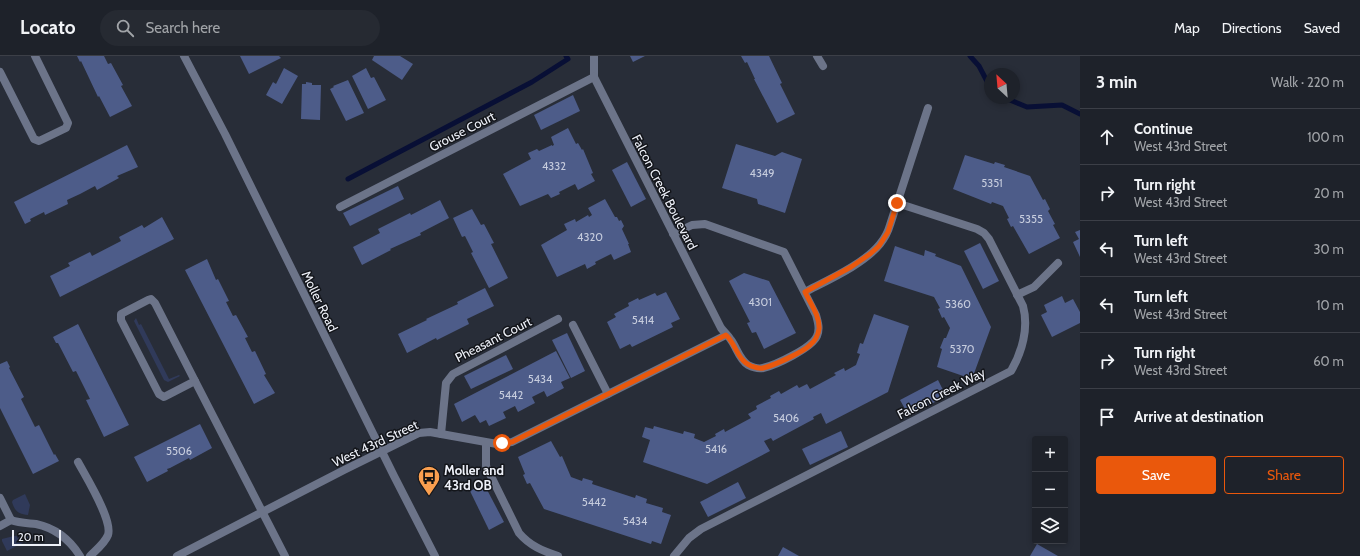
<!DOCTYPE html>
<meta charset="utf-8">
<style>
body{margin:0;font-family:Cabin,sans-serif;background:#262a32;color:#f1f3f6}
.controls{position:absolute;right:12px;bottom:12px;display:grid;overflow:hidden;border-radius:4px;box-shadow:0 2px 6px #0003}
.controls button{width:36px;height:36px;display:grid;place-items:center;padding:0;border:0;border-bottom:1px solid #3c3f47;background:#1e222a;color:#f1f3f6;font:20px sans-serif}
.compass{position:absolute;left:984px;top:12px;width:36px;height:36px;border-radius:50%;background:#1e222a;box-shadow:0 2px 6px #0003;rotate:334deg}
.scale{position:absolute;left:12px;bottom:10px;width:49px;box-sizing:border-box;padding-left:4px;border:2px solid #eef1f9;border-top:0;font-size:11px;line-height:14px;white-space:nowrap;color:#eef1f9;-webkit-text-stroke:3px #13151a;paint-order:stroke}
.stop{position:absolute;width:12px;height:12px;margin:-9px;border:3px solid #ea580c;border-radius:50%;background:#fff}
.stop.end{background:#ea580c;border-color:#fff;box-shadow:0 1px 4px #0008}
.list{margin:0;padding:0;list-style:none}
h2{display:flex;justify-content:space-between;align-items:center;height:52px;margin:0;padding:0 16px;font-size:17px}
h2 small{font-size:13px;font-weight:400;color:#a1a4a8}
.list li{display:grid;grid-template-columns:26px 1fr auto;gap:12px;align-items:center;box-sizing:border-box;height:56px;padding:0 16px;border-top:1px solid #3c3f47}
.list b{display:block;font-size:15px;white-space:nowrap}
.list p{margin:0;font-size:13px;white-space:nowrap;color:#a1a4a8}
.list em{font-size:13px;font-style:normal;color:#a1a4a8}
.actions{display:flex;gap:8px;padding:12px 16px}
.actions a{flex:1;padding:9px 0;border:1px solid #ea580c;border-radius:4px;text-align:center;font-size:14px;color:#ea580c}
.actions .main{background:#ea580c;color:#fff}
.icon{flex:none;width:22px;height:22px;fill:none;stroke:currentColor;stroke-width:2;stroke-linecap:round;stroke-linejoin:round}
.map{position:relative;flex:none;width:1080px;height:500px;overflow:hidden}
header{display:flex;align-items:center;gap:24px;box-sizing:border-box;height:56px;padding:0 20px;background:#1e222a;border-bottom:1px solid #3c3f47}
header strong{font-size:19px}
nav{display:flex;gap:22px;margin-inline-start:auto;font-size:14px}
.search{width:280px;height:36px;background:#262a32;display:flex;align-items:center;gap:10px;box-sizing:border-box;padding:0 14px;border-radius:22px;color:#a1a4a8;font-size:15px}
main{display:flex}
aside{flex:1;background:#1e222a}
.map>svg:first-child{display:block}
.grass{fill:#303a5a}
.lines{fill:none;stroke-linecap:round;stroke-linejoin:round}
.stream{stroke:#080f35;stroke-width:5}
.building{fill:#4d5c89}
.service{stroke:#6c7489;stroke-width:8}
.minor{stroke:#6c7489;stroke-width:8}
.tertiary{stroke:#6c7489;stroke-width:8}
.route{stroke:#ea580c;stroke-width:5}
.labels{text-anchor:middle;dominant-baseline:central;stroke-width:3;stroke-linejoin:round;paint-order:stroke}
.number-label{font-size:11px;fill:#c6ccdd}
.street-label{font-size:13px;fill:#eef1f9;stroke:#13151a}
.poi-label{font-size:13px;font-weight:bold;fill:#eef1f9;stroke:#13151a;text-anchor:start}
</style>
<header>
<strong>Locato</strong>
<div class="search"><svg class="icon" aria-label="search" viewBox="0 0 24 24"><circle cx="10" cy="10" r="6"/><path d="M15 15l6 6"/></svg>Search here</div>
<nav><a>Map</a><a>Directions</a><a>Saved</a></nav>
</header>
<main>
<div class="map">
<svg width="1080" height="500" viewBox="0 0 1080 500">
<rect width="100%" height="100%" fill="#282d38"/>
<g class="grass">
<polygon points="136,262 139,269 141,268 169,323 179,319 180,320 168,326 164,324 134,265"/>
<path d="M25 438 30 449 28 459C19 458 15 456 12 446L13 444Z"/>
<polygon points="14,480 34,481 7,495 2,485 2,483"/>
</g>
<g class="lines">
<g class="stream">
<polyline points="970,0 979,10 990,31"/>
<polyline points="1005,42 1027,51 1062,49 1080,58"/>
<polyline points="348,123 532,26 568,3 566,0"/>
</g>
</g>
<g class="building">
<polygon points="77,0 104,0 108,8 111,7 123,29 121,30 132,50 110,61 99,40 98,41 81,5 80,6"/>
<polygon points="240,0 279,0 281,2 249,18"/>
<polygon points="374,0 400,0 413,8 402,24 372,4"/>
<polygon points="630,0 645,0 633,6"/>
<polygon points="741,0 769,0 782,27 780,28 795,58 777,67 754,23 755,23 747,6 745,7"/>
<polygon points="284,12 298,20 282,48 266,39 273,26 276,28"/>
<polygon points="366,12 371,22 374,21 386,44 368,53 352,20"/>
<polygon points="348,24 364,57 346,65 330,33 334,31 333,30"/>
<polygon points="306,26 312,27 312,29 321,29 320,64 301,63 302,28 306,28"/>
<polygon points="573,39 580,55 541,74 534,59"/>
<polygon points="568,72 576,88 578,87 582,94 583,93 593,117 591,118 595,125 578,134 575,128 559,136 560,138 551,142 548,138 520,150 503,118 531,103 528,97 537,93 539,95 552,89 552,90 554,89 551,81"/>
<polygon points="736,88 775,100 782,96 802,103 785,157 758,148 757,143 722,132"/>
<polygon points="127,89 138,111 117,120 119,122 97,134 95,130 80,138 67,144 68,148 45,159 44,156 30,163 31,165 25,168 14,146"/>
<polygon points="965,99 994,108 995,106 1005,109 1004,111 1030,120 1043,144 1045,143 1050,153 1048,155 1055,168 1053,169 1060,182 1029,198 1013,170 1011,171 1007,163 1009,162 1003,150 992,146 991,148 953,133"/>
<polygon points="627,106 646,143 631,151 612,114"/>
<polygon points="398,130 404,143 350,170 343,157"/>
<polygon points="605,143 615,161 617,161 619,165 621,164 624,170 622,173 629,188 628,188 631,196 614,204 611,198 595,206 596,208 587,213 585,208 557,221 541,189 567,174 564,168 575,163 576,166 588,159 589,161 592,159 588,152"/>
<polygon points="440,144 449,162 420,177 421,179 390,193 391,194 362,209 353,191 380,177 378,173 410,157 411,159"/>
<polygon points="472,153 481,169 484,168 494,187 491,188 508,222 489,232 471,197 473,196 465,180 462,181 453,162"/>
<polygon points="162,161 174,183 60,241 50,220 70,210 68,207 90,196 92,200 121,185 119,181 142,169 144,172"/>
<polygon points="1080,174 1080,201 1073,186 1079,183 1075,176"/>
<polygon points="980,187 999,225 983,233 964,195"/>
<polygon points="895,190 924,200 925,194 936,198 935,200 961,210 991,271 972,323 937,311 942,293 940,292 944,282 946,282 950,272 944,261 942,262 938,253 940,252 934,241 884,225"/>
<polygon points="207,203 216,224 218,223 229,245 226,246 233,260 236,259 248,281 245,282 252,296 255,295 266,318 264,319 275,337 254,348 185,214"/>
<polygon points="744,217 769,225 796,277 764,293 756,276 752,277 747,267 750,266 729,225"/>
<polygon points="485,232 494,250 467,263 469,268 437,284 436,282 407,297 398,278 427,264 426,263 458,248 457,246"/>
<polygon points="666,236 680,263 671,267 673,271 632,291 630,288 620,293 607,266 616,261 614,258 629,250 628,247 638,242 639,244 655,237 657,240"/>
<polygon points="1062,240 1065,247 1073,243 1080,256 1080,267 1052,281 1041,259 1047,256 1044,249"/>
<polygon points="874,258 909,270 888,336 826,368 821,357 813,361 814,363 773,385 771,382 764,385 770,395 707,428 643,406 650,384 642,381 645,371 653,373 654,370 683,378 684,375 695,378 694,382 704,386 716,380 715,378 724,373 725,376 751,362 748,358 757,353 756,350 771,342 770,340 779,335 781,338 797,329 799,332 807,328 810,333 836,319 834,317 844,312 845,315 856,309 860,298 857,297 860,287 863,288"/>
<polygon points="78,268 129,369 104,381 86,344 90,343 76,315 73,316 58,287 56,287 53,281"/>
<polygon points="567,277 585,315 571,322 552,284"/>
<polygon points="556,295 570,322 561,326 564,332 547,341 544,335 532,341 535,347 518,356 515,350 503,356 506,362 489,370 486,364 480,367 475,359 462,366 454,348"/>
<polygon points="506,299 513,313 471,333 464,320"/>
<polygon points="7,305 10,311 9,312 24,341 21,343 35,371 39,369 54,399 55,398 59,405 33,418 0,352 0,308"/>
<polygon points="938,324 946,340 909,360 900,344"/>
<polygon points="200,368 212,392 190,404 189,402 170,412 167,413 168,415 147,426 134,401"/>
<polygon points="841,375 848,391 810,409 802,393"/>
<polygon points="551,385 560,401 562,400 571,421 582,425 583,422 593,425 592,428 635,442 636,439 647,443 646,447 663,452 662,456 671,459 661,488 652,485 651,488 544,453 530,427 527,428 523,419 525,418 518,401"/>
<polygon points="738,426 746,442 708,461 700,446"/>
<polygon points="484,428 504,466 489,474 470,435"/>
<polygon points="1037,488 1058,500 1030,500"/>
<polygon points="783,491 799,500 778,500"/>
</g>
<g class="lines">
<g class="service">
<polyline points="1017,239 1034,231 1058,207"/>
<polyline points="573,269 608,338"/>
<path d="M78 406C86 421 113 464 108 479 105 487 96 494 90 500"/>
</g>
<g class="minor">
<path d="M594 0V21L721 272C724 276 728 279 731 284 737 292 739 303 748 309 752 311 759 313 763 312 776 309 812 292 817 280 820 273 818 266 816 259L784 196 705 168 692 169 673 178"/>
<polyline points="817,0 823,10"/>
<polyline points="0,16 34,83 39,85 66,72 68,67 35,0"/>
<polyline points="340,151 594,21"/>
<path d="M805 236C828 224 864 208 880 188 884 183 888 176 890 169L928 52"/>
<polygon points="151,243 155,247 195,325 164,341 159,338 121,264 121,258 148,244"/>
<polyline points="195,325 285,500"/>
<polyline points="441,378 446,327 453,318 558,263"/>
<path d="M486 387V410L519 477C530 490 543 495 558 500"/>
<polyline points="0,442 11,464 0,470"/>
<path d="M11 464C19 467 27 467 36 468 55 472 70 484 80 500"/>
<polyline points="177,500 344,414 419,377 430,376 497,388 512,386 726,279"/>
<path d="M674 500 689 482 701 473 1011 315C1022 296 1029 272 1023 250L989 183 984 177 977 173 897 147"/>
</g>
<polyline class="tertiary" points="184,0 225,78 394,420 435,500"/>
</g>
<g class="lines">
<path class="route" d="M502 387 512 386 726 279C736 288 737 304 751 310 754 311 759 313 763 312 773 310 803 296 810 289 815 285 818 280 819 273 820 260 810 247 805 236L851 211 870 198 879 190 888 176 897 147"/>
</g>
<defs>
<g id="bus-pin" transform="scale(1.15)"><path d="M0 17L-7.5 6A9.5 9.5 0 1 1 7.5 6Z" fill="#fa9f4f" stroke="#13151a"/><path d="M-5-6H5V4H4V6H2V4H-2V6H-4V4H-5ZM-3.5-4V0h7V-4ZM-3.5 1.2v1.5H-2V1.2ZM2 1.2v1.5H3.5V1.2Z" fill="#111"/></g>
</defs>
<g fill-rule="evenodd">
<use href="#bus-pin" x="429" y="421"/>
</g>
<g class="labels">
<g class="number-label">
<text x="554" y="110">4332</text>
<text x="762" y="117">4349</text>
<text x="992" y="127">5351</text>
<text x="1031" y="163">5355</text>
<text x="590" y="181">4320</text>
<text x="760" y="246">4301</text>
<text x="958" y="248">5360</text>
<text x="643" y="264">5414</text>
<text x="962" y="293">5370</text>
<text x="540" y="323">5434</text>
<text x="511" y="339">5442</text>
<text x="786" y="362">5406</text>
<text x="716" y="393">5416</text>
<text x="179" y="395">5506</text>
<text x="594" y="446">5442</text>
<text x="635" y="465">5434</text>
</g>
<g class="street-label">
<text transform="translate(462 75) rotate(-27)">Grouse Court</text>
<text transform="translate(665 136) rotate(63)">Falcon Creek Boulevard</text>
<text transform="translate(320 245) rotate(64)">Moller Road</text>
<text transform="translate(493 283) rotate(-27)">Pheasant Court</text>
<text transform="translate(941 337) rotate(-27)">Falcon Creek Way</text>
<text transform="translate(375 387) rotate(-25)">West 43rd Street</text>
</g>
<g class="poi-label">
<text x="444" y="414">Moller and<tspan x="444" dy="15">43rd OB</tspan></text>
</g>
</g>
</svg>
<div class="controls">
<button>+</button>
<button>−</button>
<button><svg class="icon" aria-label="layers" viewBox="0 0 24 24"><path d="M12 4l9 5-9 5-9-5zM3 14l9 5 9-5"/></svg></button>
</div>
<svg class="compass" viewBox="-18 -18 36 36"><path d="M0-13l5 13h-10z" fill="#e53935"/><path d="M0 13l5-13h-10z" fill="#a1a4a8"/></svg>
<div class="scale">20 m</div>
<div class="stop" style="left:502px;top:387px"></div>
<div class="stop end" style="left:897px;top:147px"></div>
</div>
<aside>
<h2>3 min<small>Walk · 220 m</small></h2>
<ul class="list">
<li><svg class="icon" aria-label="ahead" viewBox="0 0 24 24"><path d="M12 20V5M6 11l6-6 6 6"/></svg><div><b>Continue</b><p>West 43rd Street</p></div><em>100 m</em></li>
<li><svg class="icon" aria-label="right" viewBox="0 0 24 24"><path d="M7 20v-9h11M14 6l5 5-5 5"/></svg><div><b>Turn right</b><p>West 43rd Street</p></div><em>20 m</em></li>
<li><svg class="icon" aria-label="left" viewBox="0 0 24 24"><path d="M17 20v-9H6M10 6l-5 5 5 5"/></svg><div><b>Turn left</b><p>West 43rd Street</p></div><em>30 m</em></li>
<li><svg class="icon" aria-label="left" viewBox="0 0 24 24"><path d="M17 20v-9H6M10 6l-5 5 5 5"/></svg><div><b>Turn left</b><p>West 43rd Street</p></div><em>10 m</em></li>
<li><svg class="icon" aria-label="right" viewBox="0 0 24 24"><path d="M7 20v-9h11M14 6l5 5-5 5"/></svg><div><b>Turn right</b><p>West 43rd Street</p></div><em>60 m</em></li>
<li><svg class="icon" aria-label="arrive" viewBox="0 0 24 24"><path d="M6 21V4h12l-3 4 3 4H6"/></svg><div><b>Arrive at destination</b></div></li>
</ul>
<div class="actions"><a class="main">Save</a><a>Share</a></div>
</aside>
</main>
